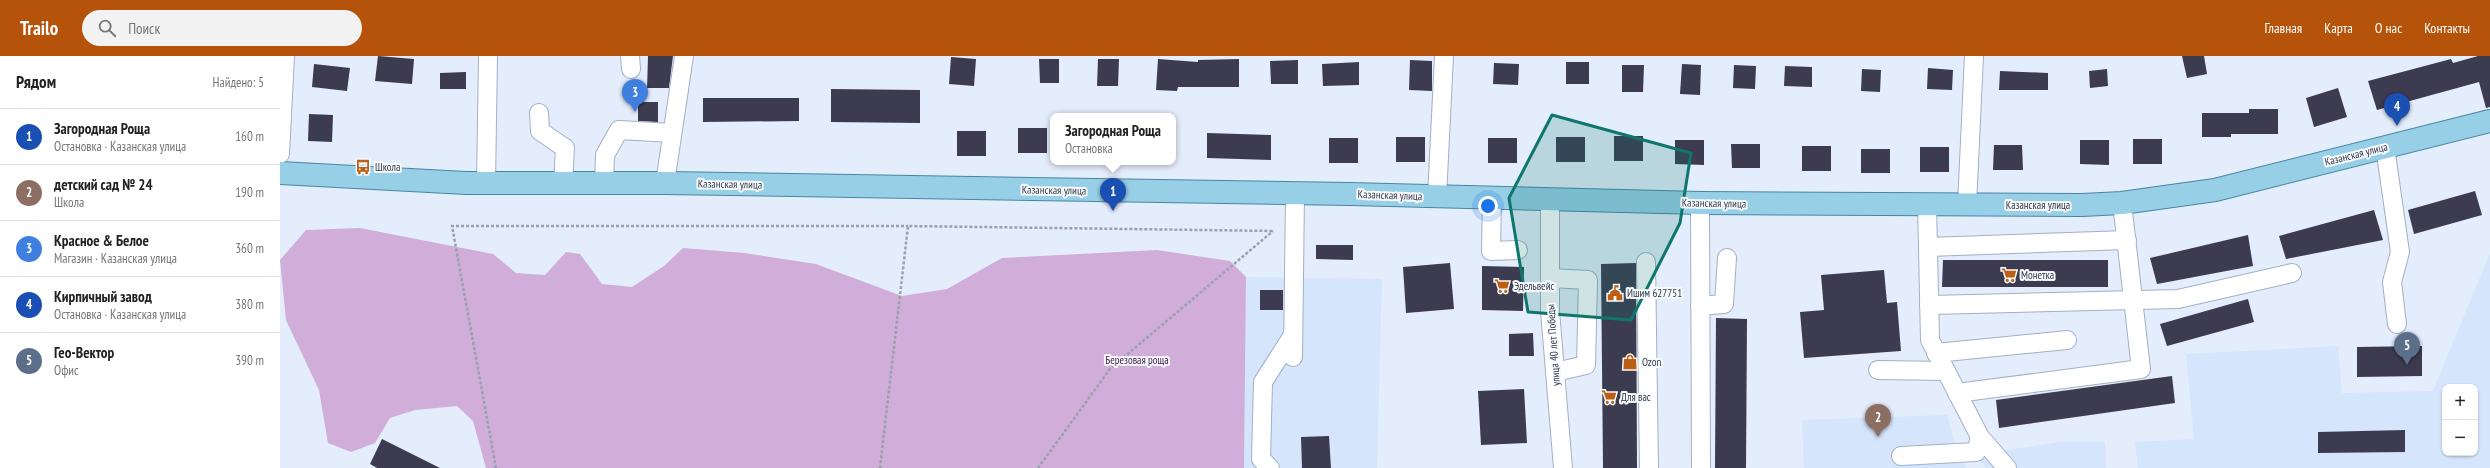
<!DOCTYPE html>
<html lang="ru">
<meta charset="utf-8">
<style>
body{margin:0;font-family:"PT Sans Narrow",sans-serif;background:#f2f2f2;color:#222}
.controls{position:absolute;right:12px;bottom:12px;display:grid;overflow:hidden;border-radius:8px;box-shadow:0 1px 3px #0004}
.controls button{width:36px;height:36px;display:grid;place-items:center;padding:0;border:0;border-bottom:1px solid #e0e0e0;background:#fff;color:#222;font:20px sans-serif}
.you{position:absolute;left:1208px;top:150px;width:14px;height:14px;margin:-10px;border:3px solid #fff;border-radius:50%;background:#1a73e8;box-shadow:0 0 0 6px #1a73e833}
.badge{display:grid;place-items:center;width:26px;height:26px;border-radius:50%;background:#b45309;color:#fff;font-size:13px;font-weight:700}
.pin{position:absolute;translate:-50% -33px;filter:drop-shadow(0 1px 2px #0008)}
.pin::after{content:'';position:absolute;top:21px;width:14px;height:12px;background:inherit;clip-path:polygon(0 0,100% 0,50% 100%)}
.popup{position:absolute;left:770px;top:57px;width:126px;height:52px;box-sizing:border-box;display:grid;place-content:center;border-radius:8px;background:#fff;filter:drop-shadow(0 1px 3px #0005);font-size:13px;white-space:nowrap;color:#767676}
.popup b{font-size:15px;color:#222}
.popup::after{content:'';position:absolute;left:50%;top:100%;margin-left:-8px;border:8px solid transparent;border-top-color:#fff}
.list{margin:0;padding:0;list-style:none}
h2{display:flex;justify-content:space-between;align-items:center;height:52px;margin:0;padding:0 16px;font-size:17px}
h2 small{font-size:13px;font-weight:400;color:#767676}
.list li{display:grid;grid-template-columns:26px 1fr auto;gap:12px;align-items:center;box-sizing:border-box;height:56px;padding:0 16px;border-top:1px solid #e0e0e0}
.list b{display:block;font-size:15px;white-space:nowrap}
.list p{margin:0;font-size:13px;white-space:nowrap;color:#767676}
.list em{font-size:13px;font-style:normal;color:#767676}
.icon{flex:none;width:22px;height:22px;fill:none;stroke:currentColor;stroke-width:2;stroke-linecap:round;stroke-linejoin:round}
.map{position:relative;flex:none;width:2210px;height:412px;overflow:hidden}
header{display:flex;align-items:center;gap:24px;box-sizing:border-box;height:56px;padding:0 20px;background:#b45309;color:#fff}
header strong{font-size:19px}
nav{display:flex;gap:22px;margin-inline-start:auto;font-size:14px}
.search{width:280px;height:36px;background:#f2f2f2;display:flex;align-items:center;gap:10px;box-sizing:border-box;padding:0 14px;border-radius:22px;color:#767676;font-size:15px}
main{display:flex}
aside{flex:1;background:#fff}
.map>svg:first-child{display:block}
.built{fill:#d5e5fc;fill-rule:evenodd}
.forest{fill:#d1add9}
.building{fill:#3d3b50}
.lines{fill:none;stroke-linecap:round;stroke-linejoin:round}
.minor-casing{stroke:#a2b0c6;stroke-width:20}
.major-casing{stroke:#4786a2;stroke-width:24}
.path{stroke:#99a1ad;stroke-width:2.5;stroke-dasharray:3 2;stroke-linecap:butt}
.minor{stroke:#fff;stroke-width:18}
.major{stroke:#97cfe6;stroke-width:22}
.marked{fill:#0f766e;fill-opacity:0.2;stroke:#0f766e;stroke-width:3;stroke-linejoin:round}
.labels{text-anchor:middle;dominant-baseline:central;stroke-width:4;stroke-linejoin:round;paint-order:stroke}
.street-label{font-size:11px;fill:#343a43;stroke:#f7faff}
.poi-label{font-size:11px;fill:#343a43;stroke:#f7faff;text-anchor:start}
.park-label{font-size:11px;fill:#43184d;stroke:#f7faff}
</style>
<header>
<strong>Trailo</strong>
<div class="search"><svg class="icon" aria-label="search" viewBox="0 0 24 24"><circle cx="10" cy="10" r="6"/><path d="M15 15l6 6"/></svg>Поиск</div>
<nav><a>Главная</a><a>Карта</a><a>О нас</a><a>Контакты</a></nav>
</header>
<main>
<aside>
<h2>Рядом<small>Найдено: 5</small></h2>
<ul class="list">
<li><span class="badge" style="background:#1a4fb4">1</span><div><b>Загородная Роща</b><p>Остановка · Казанская улица</p></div><em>160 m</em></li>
<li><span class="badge" style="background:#8d6e63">2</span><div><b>детский сад № 24</b><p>Школа</p></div><em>190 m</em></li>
<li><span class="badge" style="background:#3f7fe0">3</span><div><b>Красное &amp; Белое</b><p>Магазин · Казанская улица</p></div><em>360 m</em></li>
<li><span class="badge" style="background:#1a4fb4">4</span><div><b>Кирпичный завод</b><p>Остановка · Казанская улица</p></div><em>380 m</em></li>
<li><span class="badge" style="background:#5c6f8a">5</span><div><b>Гео-Вектор</b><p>Офис</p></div><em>390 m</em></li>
</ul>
</aside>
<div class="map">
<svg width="2210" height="412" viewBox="0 0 2210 412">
<rect width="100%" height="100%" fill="#e4edfb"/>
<g class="built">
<path d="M2210 197V412H1858L1855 386 1914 383 1906 298 2058 290 2062 337 2153 335ZM2165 331H2195V397H2165Z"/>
<polygon points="966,221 1102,223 1097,412 964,412"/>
<polygon points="1667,359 1678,399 1687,412 1524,412 1522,364"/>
<polygon points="1780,386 1825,386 1826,412 1706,412 1695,399"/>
</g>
<polygon class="forest" points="80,172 213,198 236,217 265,219 286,196 300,198 322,228 352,231 384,210 403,192 464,197 536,208 622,240 667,233 722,202 877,194 950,205 966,221 964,412 206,412 193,365 177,350 135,354 110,362 95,387 71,396 48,387 39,334 6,264 0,204 26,174"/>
<g class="building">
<polygon points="98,0 134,3 132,28 95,25"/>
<polygon points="368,0 393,0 389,32 367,32"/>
<polygon points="1902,0 1924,0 1927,18 1907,22"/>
<polygon points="2198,0 2210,0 2210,51 2206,52 2199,26 2097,54 2088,25 2171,3 2173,7"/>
<polygon points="671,1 696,3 694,30 669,28"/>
<polygon points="759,3 779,3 779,27 760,27"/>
<polygon points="818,3 839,3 838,30 817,30"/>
<polygon points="878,3 918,6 918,4 959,3 959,31 898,31 897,35 876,34"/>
<polygon points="1018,4 1018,28 991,28 990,5"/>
<polygon points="1130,4 1152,5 1152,35 1129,34"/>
<polygon points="1079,6 1079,29 1043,30 1042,8"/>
<rect x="1286" y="6" width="23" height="22"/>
<polygon points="1214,7 1239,8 1238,29 1213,28"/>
<polygon points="34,8 70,12 67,35 32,31"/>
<polygon points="1402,8 1421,9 1420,39 1400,38"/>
<polygon points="1342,9 1364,9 1363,36 1342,36"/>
<polygon points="1454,9 1476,10 1475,33 1453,32"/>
<polygon points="1505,10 1532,11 1532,31 1504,30"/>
<polygon points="1648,12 1673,14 1672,34 1647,33"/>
<polygon points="1582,13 1601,14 1600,36 1581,35"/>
<polygon points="1827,13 1828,30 1810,32 1809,15"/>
<polygon points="1720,15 1768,17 1768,34 1719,34"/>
<polygon points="186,16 186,33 160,33 160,17"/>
<polygon points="2058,32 2067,61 2034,71 2026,42"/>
<polygon points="551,33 640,34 640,67 551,66"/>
<polygon points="423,42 519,42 519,65 423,66"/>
<polygon points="358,46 378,46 378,66 358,65"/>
<polygon points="1969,53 1998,53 1998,78 1951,78 1951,81 1922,81 1922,57 1969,57"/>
<polygon points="29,58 53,59 52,86 28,85"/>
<rect x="738" y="72" width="29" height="25"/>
<rect x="677" y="75" width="29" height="25"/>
<polygon points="927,77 991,79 991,104 927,102"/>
<rect x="1334" y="80" width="29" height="25"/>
<rect x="1116" y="81" width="29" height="25"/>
<rect x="1276" y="81" width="29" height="25"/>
<rect x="1049" y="82" width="29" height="25"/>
<rect x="1208" y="82" width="29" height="25"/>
<rect x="1853" y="83" width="29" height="25"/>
<polygon points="1395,84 1424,84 1424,109 1395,108"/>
<polygon points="1800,84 1829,84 1829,109 1800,108"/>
<polygon points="1451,88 1480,88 1480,112 1452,112"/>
<polygon points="1714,89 1742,89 1743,114 1713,114"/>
<rect x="1522" y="90" width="29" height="25"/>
<rect x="1640" y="91" width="29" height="25"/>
<rect x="1581" y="93" width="29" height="24"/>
<polygon points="2195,135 2202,159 2134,178 2128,154"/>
<polygon points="2094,154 2103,184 2006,203 1999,180"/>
<polygon points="1968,179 1973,210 1877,228 1870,202"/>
<polygon points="1036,189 1073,189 1073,204 1036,203"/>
<polygon points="1663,204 1828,204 1828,231 1662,231"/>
<polygon points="1170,207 1174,253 1126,257 1123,211"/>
<polygon points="1356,207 1357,412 1323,412 1321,208"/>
<polygon points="1202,210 1244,211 1243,255 1202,254"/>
<polygon points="1604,214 1607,247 1617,246 1621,295 1524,302 1520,256 1544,254 1541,219"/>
<rect x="980" y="234" width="23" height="20"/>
<polygon points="1968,243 1974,266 1887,290 1880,268"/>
<polygon points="1436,262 1467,263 1466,412 1435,412"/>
<polygon points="1253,277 1254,300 1229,300 1229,278"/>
<polygon points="2142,290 2142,320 2077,321 2077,291"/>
<polygon points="1892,320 1895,347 1719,372 1716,344"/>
<polygon points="1244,333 1247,387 1201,389 1198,335"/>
<polygon points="2125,374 2125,396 2038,397 2038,376"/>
<polygon points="1049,380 1051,412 1022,412 1021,381"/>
<polygon points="102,383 160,412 97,412 90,408"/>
</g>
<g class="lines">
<g class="minor-casing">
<g id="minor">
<polyline points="350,0 351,13"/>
<polyline points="259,57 260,75 285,92 283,127"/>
<polyline points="2105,91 2120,196 2112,226 2117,268"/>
<polyline points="0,98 5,0"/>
<polyline points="206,127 208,0"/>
<polyline points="324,127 325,99 339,74 392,77"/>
<polyline points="385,127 404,0"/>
<polyline points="1157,141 1164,0"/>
<polyline points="1212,141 1211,195 1238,194"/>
<polyline points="1270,142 1270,255 1283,412"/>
<polyline points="1420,147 1421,412"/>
<polyline points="1647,148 1650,284 1700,381 1727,412"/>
<polyline points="1687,149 1694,0"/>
<polyline points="1648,191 1847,184"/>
<polyline points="1366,206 1369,412"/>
<polyline points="1270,222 1308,224 1306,309 1275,316"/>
<polyline points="1649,249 1898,243 2012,217"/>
<polyline points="1420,250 1444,248 1447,202"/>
<polyline points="1656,297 1787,284"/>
<polyline points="1013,301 1015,138"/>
<polyline points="1598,314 1666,315"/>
<polyline points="1677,337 1861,313 1842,147"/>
<polyline points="1621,400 1696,396 1700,381"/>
<polyline points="990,412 981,403 983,326 1013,279"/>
</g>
</g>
<g class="major-casing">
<polyline id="major" points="0,117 186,127 385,127 1070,138 1420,147 1802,149 1842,147 1935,134 2210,65"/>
</g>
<g class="path">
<polyline points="216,412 172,170 628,170"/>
<polyline points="600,412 628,170 994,175"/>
<polyline points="758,412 830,313 993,175"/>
</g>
<use href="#minor" class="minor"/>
<use href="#major" class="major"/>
</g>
<path class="marked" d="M1272 59 1411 97 1400 167 1351 264 1248 256 1229 142Z"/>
<defs>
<g id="bus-bare" transform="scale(1.2)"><path d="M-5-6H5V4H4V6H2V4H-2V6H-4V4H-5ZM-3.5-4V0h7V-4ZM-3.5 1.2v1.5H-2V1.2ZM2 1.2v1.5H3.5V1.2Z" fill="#bd5f12" stroke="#f7faff" stroke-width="2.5" paint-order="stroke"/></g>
<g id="supermarket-bare" transform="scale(1.2)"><path d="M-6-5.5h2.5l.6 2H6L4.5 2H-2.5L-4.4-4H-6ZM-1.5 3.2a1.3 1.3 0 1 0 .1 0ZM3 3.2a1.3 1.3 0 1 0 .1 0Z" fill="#bd5f12" stroke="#f7faff" stroke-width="2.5" paint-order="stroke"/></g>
<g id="civic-bare" transform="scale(1.2)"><path d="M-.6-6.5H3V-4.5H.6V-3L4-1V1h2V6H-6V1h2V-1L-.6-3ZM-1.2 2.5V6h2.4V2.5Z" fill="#bd5f12" stroke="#f7faff" stroke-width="2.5" paint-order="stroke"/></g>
<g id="shop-bare" transform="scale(1.2)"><path d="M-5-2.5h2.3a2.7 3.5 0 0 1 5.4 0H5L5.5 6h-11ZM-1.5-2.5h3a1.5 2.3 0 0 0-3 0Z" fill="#bd5f12" stroke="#f7faff" stroke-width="2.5" paint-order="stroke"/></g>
</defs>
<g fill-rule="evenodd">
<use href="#bus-bare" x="83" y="111"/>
<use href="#supermarket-bare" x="1729" y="219"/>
<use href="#supermarket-bare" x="1222" y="230"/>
<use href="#civic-bare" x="1335" y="237"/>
<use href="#shop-bare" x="1350" y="306"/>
<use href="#supermarket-bare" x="1329" y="341"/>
</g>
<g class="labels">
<g class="street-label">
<text transform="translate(2076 98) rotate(-14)">Казанская улица</text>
<text transform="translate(450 128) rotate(1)">Казанская улица</text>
<text transform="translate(774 134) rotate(1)">Казанская улица</text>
<text transform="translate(1110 139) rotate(2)">Казанская улица</text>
<text transform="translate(1434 147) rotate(1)">Казанская улица</text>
<text x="1758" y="149">Казанская улица</text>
<text transform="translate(1273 289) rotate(-94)">улица 40 лет Победы</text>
</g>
<g class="poi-label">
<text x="95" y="111">Школа</text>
<text x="1741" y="219">Монетка</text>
<text x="1234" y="230">Эдельвейс</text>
<text x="1347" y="237">Ишим 627751</text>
<text x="1362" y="306">Ozon</text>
<text x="1341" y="341">Для вас</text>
</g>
<g class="park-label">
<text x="857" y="304">Березовая роща</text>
</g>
</g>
</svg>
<div class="controls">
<button>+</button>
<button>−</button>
</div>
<div class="you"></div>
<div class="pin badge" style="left:833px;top:155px;background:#1a4fb4">1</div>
<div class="popup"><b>Загородная Роща</b>Остановка</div>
<div class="pin badge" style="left:1598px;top:381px;background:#8d6e63">2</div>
<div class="pin badge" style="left:355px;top:56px;background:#3f7fe0">3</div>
<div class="pin badge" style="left:2117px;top:70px;background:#1a4fb4">4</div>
<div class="pin badge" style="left:2127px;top:309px;background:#5c6f8a">5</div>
</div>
</main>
